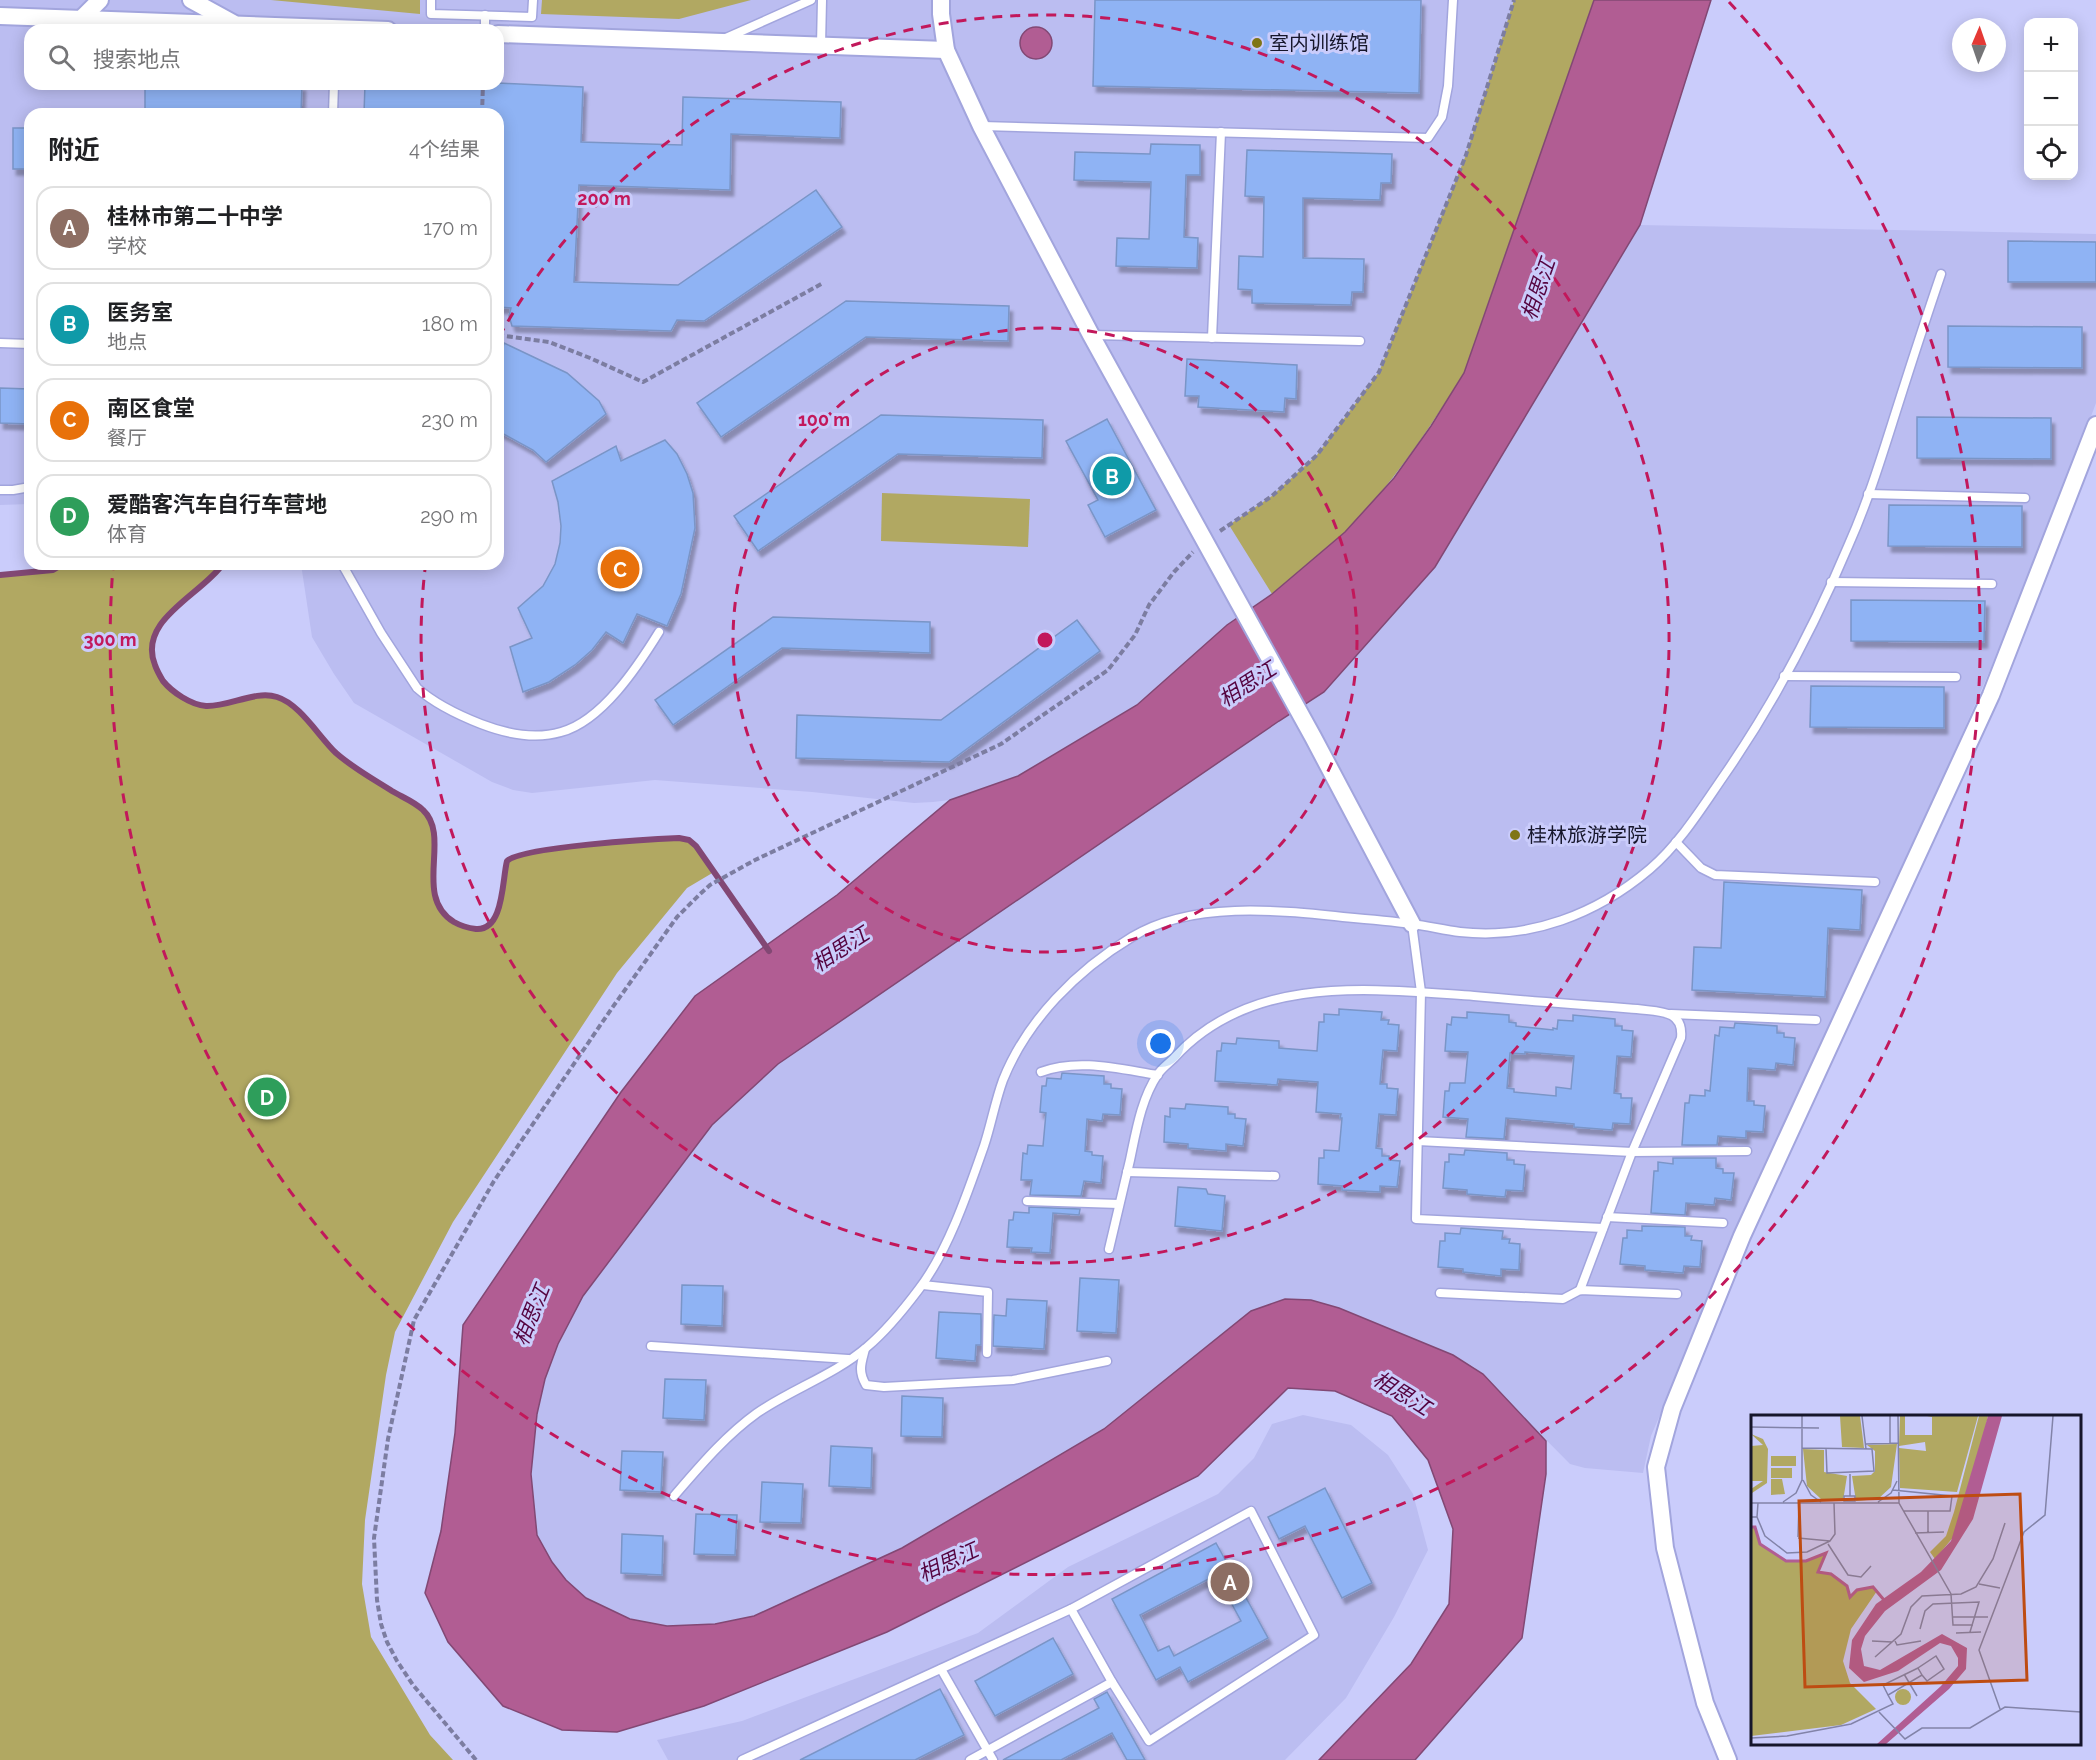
<!DOCTYPE html>
<html lang="zh">
<meta charset="utf-8">
<style>
body{margin:0;font-family:Raleway,"Noto Sans SC",sans-serif;background:#f6f6f6;color:#202124}
.controls{position:absolute;right:18px;top:18px;display:grid;overflow:hidden;border-radius:12px;box-shadow:0 3px 15px #0003}
.controls button{width:54px;height:54px;display:grid;place-items:center;padding:0;border:0;border-bottom:2px solid #e0e0e0;background:#fff;color:#202124;font:30px sans-serif}
.compass{position:absolute;left:1952px;top:18px;width:54px;height:54px;border-radius:50%;background:#fff;box-shadow:0 3px 15px #0003;rotate:2deg}
.you{position:absolute;left:1161px;top:1044px;width:21px;height:21px;margin:-15px;border:4px solid #fff;border-radius:50%;background:#1a73e8;box-shadow:0 0 0 9px #1a73e833}
.badge{display:grid;place-items:center;width:39px;height:39px;border-radius:50%;background:#7f7517;color:#fff;font-size:20px;font-weight:700}
.pin{position:absolute;translate:-50% -50%;border:3px solid #fff;box-shadow:0 2px 6px #0006}
.list{margin:0;padding:0;list-style:none}
h2{display:flex;justify-content:space-between;align-items:center;height:78px;margin:0;padding:0 24px;font-size:26px}
h2 small{font-size:20px;font-weight:400;color:#757577}
.list li{display:grid;grid-template-columns:39px 1fr auto;gap:18px;align-items:center;box-sizing:border-box;height:84px;margin:0 12px 12px;padding:0 12px;border:2px solid #e0e0e0;border-radius:18px}
.list b{display:block;font-size:22px;white-space:nowrap}
.list p{margin:0;font-size:20px;white-space:nowrap;color:#757577}
.list em{font-size:20px;font-style:normal;color:#757577}
.icon{flex:none;width:33px;height:33px;fill:none;stroke:currentColor;stroke-width:2;stroke-linecap:round;stroke-linejoin:round}
.map{position:relative;flex:none;width:2096px;height:1760px;overflow:hidden}
.search{position:absolute;background:#fff;box-shadow:0 3px 15px #0003;left:24px;top:24px;width:480px;height:66px;display:flex;align-items:center;gap:15px;box-sizing:border-box;padding:0 21px;border-radius:18px;color:#757577;font-size:22px}
.panel{position:absolute;background:#fff;box-shadow:0 3px 15px #0003;left:24px;top:108px;width:480px;height:462px;border-radius:18px}
.map>svg:first-child{display:block}
.built{fill:#bbbdf1;fill-rule:evenodd}
.green{fill:#b1a862}
.water{fill:#b15d93;stroke:#824874;stroke-width:1.5}
.lines{fill:none;stroke-linecap:round;stroke-linejoin:round}
.stream{stroke:#824874;stroke-width:6}
.building{fill:#8fb3f4;stroke:#7a95c7;stroke-width:1.5;fill-rule:evenodd;filter:url(#shadow)}
.service-casing{stroke:#a2a5dd;stroke-width:11}
.minor-casing{stroke:#a2a5dd;stroke-width:20}
.path{stroke:#7c7da1;stroke-width:4;stroke-dasharray:6 3;stroke-linecap:butt}
.service{stroke:#fff;stroke-width:8}
.minor{stroke:#fff;stroke-width:16}
.ring{fill:none;stroke:#c2185b;stroke-width:3;stroke-dasharray:10 8}
.poi-dot{fill:#7f7517;stroke:#caccfb;stroke-width:2}
.labels{text-anchor:middle;dominant-baseline:central;stroke-width:6;stroke-linejoin:round;paint-order:stroke}
.poi-label{font-size:20px;fill:#16162b;stroke:#caccfb;text-anchor:start}
.water-label{font-size:21px;font-style:italic;fill:#550440;stroke:#caccfb}
.inset-river{fill:none;stroke:#b15d93;stroke-width:3}
.inset-road{fill:none;stroke:#8283a8;stroke-width:1.5}
.view{fill:#be4c12;fill-opacity:0.15;stroke:#be4c12;stroke-width:3}
.inset-edge{fill:none;stroke:#16162b;stroke-width:3}
.centre{fill:#c2185b;stroke:#caccfb;stroke-width:3}
.ring-label{font-size:18px;text-anchor:middle;font-weight:bold;fill:#c2185b;stroke:#caccfb;stroke-width:6;stroke-linejoin:round;paint-order:stroke}
</style>
<div class="map">
<svg width="2096" height="1760" viewBox="0 0 2096 1760">
<defs>
<filter id="shadow"><feDropShadow dx="3.5" dy="6" stdDeviation="1.5" flood-color="#0004"/></filter>
</defs>
<rect width="100%" height="100%" fill="#caccfb"/>
<g class="built">
<path d="M0 0H1594L1431 426 1435 567 1640 225 2096 234V403L2032 574 1904 867 1704 1312 1651 1436 1643 1473 1585 1468 1570 1464 1474 1367 1453 1355 1339 1308 1311 1300 1285 1299 1251 1311 1104 1429 902 1548 754 1617 715 1624 667 1626 630 1619 586 1598 566 1580 552 1562 537 1535 531 1474 537 1414 545 1379 558 1344 583 1296 712 1125 778 1064 1278 721 1226 625 1137 705 1018 776 950 800 933 802 914 803 812 792 655 780 532 793 513 790 492 782 354 703 334 674 312 637 301 564H498V114H30V504L0 505ZM30 30H498V84H30Z"/>
<polygon points="1303,1415 1351,1425 1388,1455 1413,1494 1428,1550 1394,1617 1346,1698 1285,1760 668,1760 657,1740 742,1721 978,1633 1068,1567 1218,1494 1254,1458 1272,1424"/>
</g>
<g class="green">
<polygon points="271,0 420,0 420,14"/>
<polygon points="542,0 751,0 679,19 541,14"/>
<path d="M1514 0H1594L1464 373C1429 429 1393 484 1346 531 1323 554 1297 573 1272 594L1229 525 1272 496 1317 455 1379 372 1466 155Z"/>
<polygon points="882,493 1030,499 1028,547 881,541"/>
<path d="M63 564H223C206 588 176 603 158 627 135 657 175 706 207 706 228 705 261 690 279 698 303 709 317 735 335 752 360 774 391 790 419 806 452 834 413 897 451 920 461 926 470 929 483 929L496 917 507 861C521 847 652 839 679 838 697 841 704 857 714 872L687 888 617 973 453 1222 395 1332 386 1375 365 1520 362 1584 371 1637 430 1735 453 1760H0V575L53 570Z"/>
</g>
<g class="water">
<polygon points="1594,0 1711,0 1640,225 1435,567 1324,692 1279,721 778,1064 712,1125 583,1296 558,1344 545,1379 537,1414 531,1474 537,1535 552,1562 566,1580 586,1598 630,1619 667,1626 715,1624 754,1616 902,1548 1104,1429 1251,1311 1285,1299 1311,1300 1339,1308 1453,1355 1483,1374 1546,1441 1546,1474 1522,1638 1415,1760 1319,1760 1411,1664 1449,1604 1453,1529 1428,1460 1392,1416 1335,1391 1288,1388 1198,1476 887,1632 704,1706 617,1732 562,1730 503,1706 448,1642 425,1593 441,1531 455,1433 463,1325 621,1092 695,996 837,895 950,800 1018,776 1137,705 1227,625 1272,594 1345,532 1394,478 1431,426 1464,373"/>
<circle cx="1036" cy="43" r="16"/>
</g>
<g class="lines">
<g class="stream">
<path d="M223 564C201 595 137 620 155 665 157 671 160 676 163 681 172 692 191 705 206 706 229 707 255 690 277 697 300 704 319 737 336 753 353 768 373 779 392 791 402 797 415 802 423 810 452 837 412 896 454 922 461 926 468 928 476 929 504 931 502 880 507 861 521 847 652 839 679 838L689 840 696 846 769 951"/>
<polyline points="0,575 53,570 63,564"/>
</g>
</g>
<g class="building">
<polygon points="1095,0 1421,0 1419,93 1093,86"/>
<polygon points="498,83 583,87 581,142 682,145 683,97 841,102 840,138 731,134 730,190 579,185 574,282 678,285 816,190 842,227 704,321 677,320 671,331 512,326 509,316 511,308 498,307 498,114 364,114 365,84"/>
<polygon points="145,84 302,85 301,114 145,114"/>
<rect x="13" y="128" width="17" height="41"/>
<polygon points="1151,144 1200,145 1200,175 1186,175 1184,237 1198,238 1197,268 1116,266 1117,238 1149,239 1151,182 1074,180 1075,152 1150,154"/>
<polygon points="1247,150 1392,154 1391,183 1381,183 1380,200 1303,198 1303,258 1364,259 1363,292 1352,292 1351,305 1252,303 1252,290 1238,289 1239,256 1263,257 1264,197 1245,196"/>
<polygon points="2008,241 2096,242 2096,282 2008,282"/>
<polygon points="846,301 1009,306 1008,341 866,337 721,437 697,403"/>
<polygon points="1948,326 2082,327 2082,368 1948,367"/>
<polygon points="504,343 567,373 599,401 606,414 546,462 533,450 498,431 498,370"/>
<polygon points="1187,359 1297,365 1296,399 1285,398 1284,412 1198,407 1199,396 1185,396"/>
<polygon points="0,388 30,389 30,424 0,423"/>
<polygon points="881,415 1043,420 1042,458 898,454 758,551 734,516"/>
<polygon points="1917,417 2051,418 2051,459 1917,458"/>
<polygon points="1107,419 1156,510 1105,537 1088,505 1098,500 1066,441"/>
<polygon points="665,440 677,454 687,474 693,493 695,528 681,594 667,626 637,614 623,643 606,632 592,650 575,665 549,682 523,692 510,647 532,638 518,608 543,586 555,564 560,543 561,526 558,502 552,481 616,446 621,461"/>
<polygon points="1889,505 2022,506 2022,547 1888,546"/>
<polygon points="1851,600 1985,601 1984,642 1851,641"/>
<polygon points="773,617 930,622 930,653 782,648 673,725 655,700"/>
<polygon points="1077,620 1100,651 949,762 796,758 797,715 941,720"/>
<polygon points="1811,686 1944,687 1944,728 1810,727"/>
<polygon points="1724,882 1862,890 1860,930 1828,928 1825,997 1692,990 1694,947 1721,948"/>
<polygon points="1339,1009 1382,1012 1381,1020 1389,1020 1388,1024 1399,1025 1397,1051 1383,1050 1380,1084 1387,1084 1387,1088 1398,1089 1396,1115 1379,1114 1376,1148 1382,1149 1382,1156 1389,1156 1389,1160 1400,1161 1397,1187 1380,1186 1380,1192 1342,1190 1342,1186 1318,1184 1319,1158 1324,1158 1324,1150 1339,1151 1342,1118 1340,1118 1341,1114 1316,1112 1318,1082 1278,1079 1277,1085 1215,1081 1217,1051 1221,1051 1222,1043 1236,1044 1237,1038 1279,1041 1279,1048 1317,1051 1319,1022 1324,1022 1324,1014 1339,1015"/>
<path d="M1467 1012 1509 1015V1022L1516 1023V1026L1553 1030V1028L1557 1029 1558 1020 1573 1021V1015L1615 1019V1026H1622V1030L1633 1031 1631 1057 1617 1056 1614 1093 1621 1094V1098H1632L1630 1124 1613 1123 1612 1130 1574 1127V1124L1506 1118 1504 1139 1466 1137 1468 1119 1443 1117 1445 1091H1449L1450 1083H1465L1468 1052 1445 1051 1447 1024 1451 1025 1452 1017 1467 1018ZM1525 1052 1574 1056 1571 1089 1556 1087V1096L1514 1092V1089L1507 1088 1510 1053 1525 1054Z"/>
<polygon points="1735,1023 1777,1026 1777,1033 1784,1033 1784,1037 1795,1038 1793,1065 1776,1063 1775,1070 1748,1068 1747,1101 1754,1101 1754,1105 1765,1106 1763,1132 1746,1131 1746,1138 1718,1136 1717,1145 1682,1145 1685,1103 1689,1103 1690,1095 1705,1096 1705,1090 1710,1091 1715,1035 1719,1036 1720,1027 1734,1028"/>
<polygon points="1062,1073 1104,1076 1104,1084 1111,1084 1111,1088 1122,1089 1120,1115 1103,1114 1102,1121 1087,1119 1085,1151 1092,1152 1092,1155 1103,1156 1101,1183 1084,1181 1081,1196 1030,1195 1032,1180 1021,1180 1023,1153 1027,1154 1028,1145 1043,1146 1046,1113 1040,1112 1042,1086 1046,1086 1047,1078 1061,1079"/>
<polygon points="1186,1104 1228,1107 1228,1114 1235,1114 1235,1118 1246,1119 1243,1146 1226,1144 1226,1151 1188,1148 1188,1144 1164,1142 1165,1116 1170,1117 1170,1108 1185,1109"/>
<polygon points="1465,1150 1507,1153 1507,1160 1514,1160 1514,1164 1525,1165 1523,1191 1506,1190 1505,1197 1467,1194 1467,1190 1443,1188 1445,1162 1449,1162 1449,1154 1464,1155"/>
<polygon points="1673,1158 1716,1158 1716,1168 1723,1169 1723,1173 1734,1173 1731,1200 1715,1198 1714,1205 1686,1203 1685,1215 1651,1213 1654,1171 1658,1171 1658,1162 1673,1164"/>
<polygon points="1178,1187 1206,1189 1208,1194 1225,1196 1222,1231 1175,1226"/>
<polygon points="1029,1207 1080,1209 1079,1215 1053,1213 1050,1253 1031,1252 1032,1248 1007,1247 1009,1220 1013,1220 1014,1212 1029,1213"/>
<polygon points="1642,1226 1685,1227 1685,1236 1692,1236 1691,1240 1702,1241 1700,1267 1684,1266 1683,1273 1645,1270 1645,1266 1620,1264 1623,1238 1627,1238 1627,1230 1642,1231"/>
<polygon points="1461,1228 1503,1231 1502,1239 1510,1239 1509,1243 1520,1244 1519,1270 1501,1269 1501,1276 1463,1272 1463,1269 1438,1267 1440,1241 1445,1241 1445,1233 1460,1234"/>
<polygon points="1080,1278 1119,1280 1116,1333 1077,1331"/>
<polygon points="682,1285 723,1286 722,1326 681,1324"/>
<polygon points="1007,1299 1047,1301 1044,1349 993,1346 994,1315 1006,1316"/>
<polygon points="939,1312 981,1314 981,1345 976,1345 975,1361 936,1358"/>
<polygon points="665,1379 706,1380 704,1420 663,1418"/>
<polygon points="902,1396 943,1398 942,1437 901,1436"/>
<polygon points="831,1446 872,1448 871,1488 829,1486"/>
<polygon points="622,1451 663,1452 661,1492 620,1490"/>
<polygon points="762,1482 803,1484 801,1523 760,1522"/>
<polygon points="1325,1488 1372,1583 1342,1598 1305,1526 1279,1539 1268,1517"/>
<polygon points="696,1514 737,1515 735,1555 694,1554"/>
<polygon points="622,1534 663,1536 662,1575 621,1573"/>
<path d="M1216 1543 1268 1638 1188 1682 1180 1667 1156 1680 1112 1599ZM1216 1575 1241 1621 1174 1656 1169 1646 1158 1651 1140 1615Z"/>
<polygon points="1053,1638 1073,1674 995,1716 975,1681"/>
<polygon points="940,1689 964,1735 915,1760 800,1760"/>
<polygon points="1107,1692 1145,1760 1127,1760 1112,1733 1061,1760 1003,1760 1099,1708 1094,1699"/>
</g>
<g class="lines">
<g class="service-casing">
<g id="service">
<polyline points="431,0 431,14 532,17 533,0"/>
<polyline points="485,30 485,15"/>
<polyline points="726,38 811,0"/>
<polyline points="821,45 822,0"/>
<polyline points="333,114 334,84"/>
<polyline points="982,126 1428,138 1442,117 1448,86 1453,0"/>
<polyline points="1092,335 1360,341"/>
<polyline points="1212,338 1221,132"/>
<polyline points="0,343 30,344"/>
<polyline points="0,490 13,490 30,487"/>
<polyline points="1868,494 2025,498"/>
<path d="M342 564 381 633 417 688C435 704 458 715 481 724 507 734 534 740 561 732 602 721 638 666 659 632"/>
<polyline points="1831,582 1992,584"/>
<polyline points="1784,676 1956,677"/>
<polyline points="1676,842 1701,868 1715,875 1875,882"/>
<polyline points="1412,924 1421,992 1416,1219 1603,1228"/>
<polyline points="1671,1014 1816,1020"/>
<path d="M1041 1072C1078 1058 1119 1069 1158 1075"/>
<polyline points="1418,1141 1632,1152 1747,1151"/>
<polyline points="1127,1172 1275,1176"/>
<polyline points="1027,1201 1119,1204"/>
<polyline points="1607,1217 1723,1223"/>
<path d="M1109 1249C1116 1219 1123 1190 1130 1160 1136 1132 1141 1099 1158 1074 1162 1068 1169 1063 1174 1058 1251 973 1371 989 1474 996 1528 1001 1583 1005 1637 1009 1658 1012 1684 1009 1681 1038L1632 1152 1580 1290"/>
<polyline points="923,1285 988,1292 987,1353"/>
<polyline points="1440,1293 1563,1299 1580,1290 1677,1294"/>
<polyline points="651,1346 848,1359"/>
<path d="M865 1349C861 1364 858 1371 866 1385L884 1387 1013 1380 1107 1361"/>
<path d="M674 1496C700 1466 725 1436 757 1413 792 1389 834 1375 867 1347 886 1331 904 1309 919 1289 948 1251 968 1192 984 1146 991 1125 995 1102 1003 1080 1027 1020 1077 970 1132 937 1191 901 1277 910 1343 917 1366 919 1389 921 1412 924 1428 926 1444 930 1460 932 1530 940 1597 914 1650 869 1680 843 1701 809 1723 777 1773 705 1815 625 1849 544 1869 499 1883 452 1898 405 1912 361 1926 318 1941 274"/>
<polygon points="1251,1511 1314,1635 1149,1741 1112,1682 1071,1609"/>
<polyline points="941,1669 993,1760"/>
<polyline points="742,1760 1071,1609"/>
<polyline points="970,1760 1112,1682"/>
</g>
</g>
<g class="minor-casing">
<g id="minor">
<polyline points="191,0 233,23"/>
<polyline points="941,0 941,14 946,50 981,126 1091,335 1313,737 1412,924"/>
<polyline points="0,16 388,30"/>
<polyline points="81,19 100,0"/>
<polyline points="498,34 946,50"/>
<polyline points="1728,1760 1705,1703 1665,1548 1656,1467 1672,1409 1742,1236 1991,695 2096,425"/>
</g>
</g>
<g class="path">
<polyline points="482,114 483,84"/>
<polyline points="498,335 549,342 590,358 643,382 823,283"/>
<polyline points="1220,531 1272,496 1317,455 1379,372 1466,155 1514,0"/>
<polyline points="476,1760 413,1685 397,1661 387,1642 381,1624 377,1600 374,1538 388,1439 414,1320 494,1181 612,1008 677,917 700,894 710,885 755,860 1001,744 1108,670 1135,635 1149,605 1174,572 1193,552"/>
</g>
<use href="#service" class="service"/>
<use href="#minor" class="minor"/>
</g>
<g class="ring">
<circle cx="1045" cy="640" r="312"/>
<path d="M499 337A624 624 0 1 1 425 569"/>
<path d="M1729 2A935 935 0 1 1 113 567"/>
</g>
<g class="poi-dot">
<circle cx="1257" cy="43" r="6"/>
<circle cx="1515" cy="835" r="6"/>
</g>
<g class="labels">
<g class="poi-label">
<text x="1269" y="43">室内训练馆</text>
<text x="1527" y="835">桂林旅游学院</text>
</g>
<g class="water-label">
<text transform="translate(1538 289) rotate(-71)">相思江</text>
<text transform="translate(1247 684) rotate(-33)">相思江</text>
<text transform="translate(840 949) rotate(-33)">相思江</text>
<text transform="translate(531 1315) rotate(-68)">相思江</text>
<text transform="translate(1402 1393) rotate(32)">相思江</text>
<text transform="translate(948 1562) rotate(-25)">相思江</text>
</g>
</g>
<g transform="translate(1751 1415)">
<rect width="330" height="330" fill="#caccfb"/>
<path d="M89 1H109L113 33 91 32ZM149 1H154V20H181V2L176 1H227L206 77 149 73 148 33 175 36 174 27 148 31ZM228 1H237L226 50 204 120 184 144 179 137 195 121 203 97ZM0 19 12 24 17 34 16 68 1 78 0 74 12 66H0V31L12 30ZM146 29 140 72 127 84 105 86 101 61 120 60 124 56V36L116 30ZM52 34 73 35V57L96 61 92 86 70 84 56 71ZM20 41H45V51H20ZM20 53H41V63H20ZM20 64H31L34 79 20 80ZM0 112H4L9 129 35 146H55L75 138 67 157 80 159 96 171 99 182 106 175 122 172 126 176 100 214 92 246 99 268 125 294 90 310 0 321ZM144 282a8 8 0 1 1 16 0a8 8 0 1 1-16 0Z" fill="#b1a862"/>
<path d="M237 1H251L222 104 190 155 134 196 114 221 110 234 113 251 129 255 191 219 216 233 215 254 198 274 135 329H126L190 271 207 251V243L200 231 189 228 147 256 113 267 98 253 101 225 125 189 170 157 200 126Z" fill="#b15d93"/>
<path class="inset-river" d="M0 112H4L9 129 35 146H55L75 138 67 157 80 159 96 171 99 182 106 175 122 172 133 185"/>
<path class="inset-road" d="M111 1 115 34M147 1 148 88 200 179 202 210H222M0 12 68 13M139 28V1M115 29 147 28M51 33 121 34 123 56 76 58 75 33M52 65 60 80 70 87M142 75 201 81 199 96H152M93 81H104V86H93ZM99 81V59M32 87 45 78 51 65V1M127 87 140 78 146 66M0 88H148M0 102H6L7 88M6 102 14 121 36 138 56 137 79 126M164 118 193 117M177 118V96M47 122 48 88M47 123 79 126 84 119 83 88M77 129 97 160 110 162 120 151M228 169 249 173M202 202H237M169 214 174 196 182 189 228 187 219 217M205 218 230 217M121 226 141 227M144 226 146 230 170 226M124 242 150 219 160 192 171 181 210 179 225 172 242 144 254 108M153 259 166 281M137 280 132 270 167 253M249 294 228 235 273 117 294 100 302 1M128 297 154 324 171 313H219L254 292 330 297M0 323 36 321 100 309 142 289 137 280 171 260 176 266 193 254 185 241 167 253 171 260"/>
<path class="view" d="M269 79 276 265 54 272 48 86Z"/>
<rect width="330" height="330" class="inset-edge"/>
</g>
<circle cx="1045" cy="640" r="9" class="centre"/>
<g class="ring-label">
<text x="604" y="205">200 m</text>
<text x="824" y="426">100 m</text>
<text x="110" y="646">300 m</text>
</g>
</svg>
<div class="controls">
<button>+</button>
<button>−</button>
<button><svg class="icon" aria-label="locate" viewBox="0 0 24 24"><circle cx="12" cy="12" r="6"/><path d="M12 2v4M12 18v4M2 12h4M18 12h4"/></svg></button>
</div>
<svg class="compass" viewBox="-18 -18 36 36"><path d="M0-13l5 13h-10z" fill="#e53935"/><path d="M0 13l5-13h-10z" fill="#757577"/></svg>
<div class="you"></div>
<div class="pin badge" style="left:1230px;top:1582px;background:#8d6e63">A</div>
<div class="pin badge" style="left:1112px;top:476px;background:#0f9aa8">B</div>
<div class="pin badge" style="left:620px;top:569px;background:#e8710a">C</div>
<div class="pin badge" style="left:267px;top:1097px;background:#2e9e5b">D</div>
<div class="search"><svg class="icon" aria-label="search" viewBox="0 0 24 24"><circle cx="10" cy="10" r="6"/><path d="M15 15l6 6"/></svg>搜索地点</div>
<section class="panel">
<h2>附近<small>4个结果</small></h2>
<ul class="list">
<li><span class="badge" style="background:#8d6e63">A</span><div><b>桂林市第二十中学</b><p>学校</p></div><em>170 m</em></li>
<li><span class="badge" style="background:#0f9aa8">B</span><div><b>医务室</b><p>地点</p></div><em>180 m</em></li>
<li><span class="badge" style="background:#e8710a">C</span><div><b>南区食堂</b><p>餐厅</p></div><em>230 m</em></li>
<li><span class="badge" style="background:#2e9e5b">D</span><div><b>爱酷客汽车自行车营地</b><p>体育</p></div><em>290 m</em></li>
</ul>
</section>
</div>
